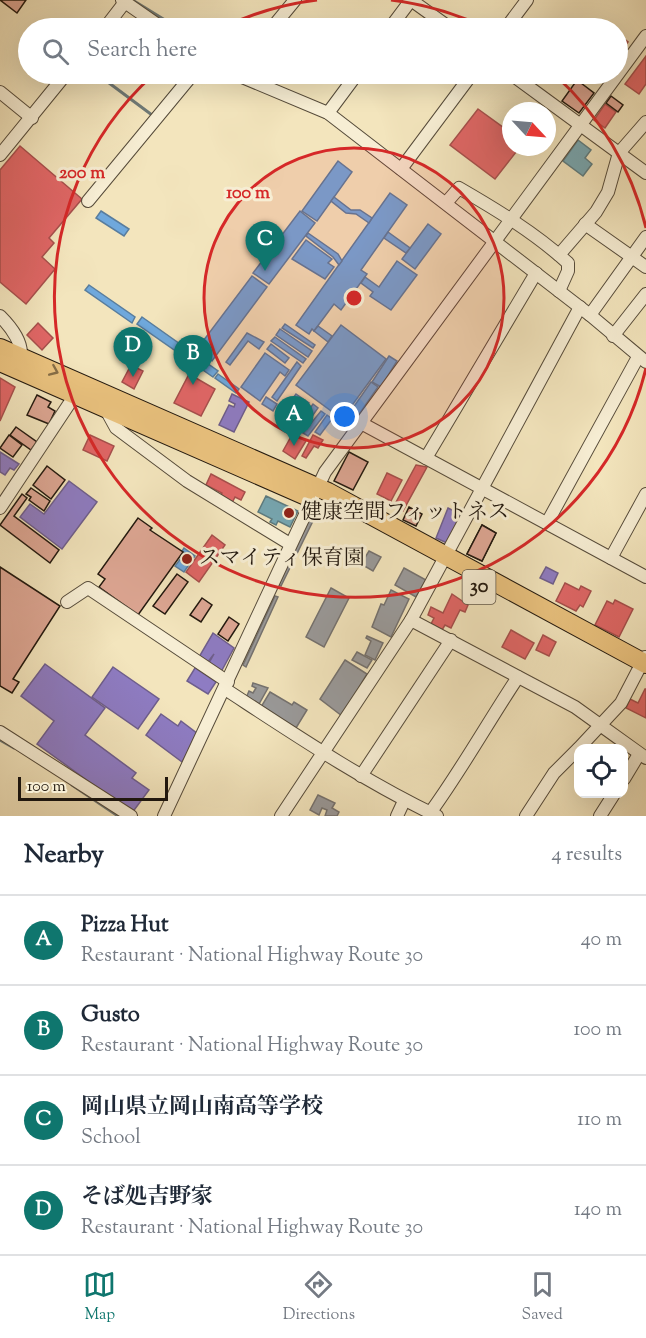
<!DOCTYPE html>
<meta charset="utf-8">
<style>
body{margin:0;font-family:"Sorts Mill Goudy","Noto Serif JP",serif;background:#f6f6f7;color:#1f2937}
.controls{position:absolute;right:18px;bottom:18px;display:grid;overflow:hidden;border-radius:12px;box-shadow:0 6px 24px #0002}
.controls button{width:54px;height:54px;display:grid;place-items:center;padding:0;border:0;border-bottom:2px solid #e0e1e3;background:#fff;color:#1f2937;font:30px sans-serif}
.compass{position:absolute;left:502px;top:102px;width:54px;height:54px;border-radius:50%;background:#fff;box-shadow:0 6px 24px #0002;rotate:116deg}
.scale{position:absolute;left:18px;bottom:15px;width:150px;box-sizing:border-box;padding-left:6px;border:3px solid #22180e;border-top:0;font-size:16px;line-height:21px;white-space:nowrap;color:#22180e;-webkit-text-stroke:4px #f7eed4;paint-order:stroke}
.you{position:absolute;left:345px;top:417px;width:21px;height:21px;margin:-15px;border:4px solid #fff;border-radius:50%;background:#1a73e8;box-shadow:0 0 0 9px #1a73e833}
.badge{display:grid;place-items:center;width:39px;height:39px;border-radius:50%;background:#0f766e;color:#fff;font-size:20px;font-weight:700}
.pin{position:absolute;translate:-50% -50px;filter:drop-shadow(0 2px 3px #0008)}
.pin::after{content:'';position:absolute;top:32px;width:21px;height:18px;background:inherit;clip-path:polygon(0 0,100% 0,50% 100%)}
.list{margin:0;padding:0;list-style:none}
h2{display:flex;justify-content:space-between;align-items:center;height:78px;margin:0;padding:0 24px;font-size:26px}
h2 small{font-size:20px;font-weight:400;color:#747a83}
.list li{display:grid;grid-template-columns:39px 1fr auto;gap:18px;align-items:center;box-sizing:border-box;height:90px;padding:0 24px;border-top:2px solid #e0e1e3}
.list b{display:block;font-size:22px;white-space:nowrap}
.list p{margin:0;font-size:20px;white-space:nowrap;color:#747a83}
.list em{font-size:20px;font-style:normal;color:#747a83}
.icon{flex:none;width:33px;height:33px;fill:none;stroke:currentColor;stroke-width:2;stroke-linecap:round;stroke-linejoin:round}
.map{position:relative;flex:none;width:646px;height:816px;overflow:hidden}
.search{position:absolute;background:#fff;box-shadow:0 6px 24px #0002;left:18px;right:18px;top:18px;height:66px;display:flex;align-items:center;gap:15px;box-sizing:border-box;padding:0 21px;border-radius:33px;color:#747a83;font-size:22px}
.sheet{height:438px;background:#fff}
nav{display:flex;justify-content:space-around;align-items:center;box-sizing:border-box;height:84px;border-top:2px solid #e0e1e3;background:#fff;font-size:16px;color:#747a83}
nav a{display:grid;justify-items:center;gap:3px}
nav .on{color:#0f766e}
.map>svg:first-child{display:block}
.shops{fill:#e06666;stroke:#a74f4c;stroke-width:1.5}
.offices{fill:#8e7cc3;stroke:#6e5e8d;stroke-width:1.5}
.schools{fill:#6fa8dc;stroke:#587d9e;stroke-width:1.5}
.public{fill:#76a5af;stroke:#5d7b7f;stroke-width:1.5}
.industry{fill:#999;stroke:#75726f;stroke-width:1.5}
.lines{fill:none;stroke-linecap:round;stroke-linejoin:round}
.stream{stroke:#6f7a77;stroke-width:3}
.building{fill:#dda693;stroke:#22180e;stroke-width:1.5}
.minor-casing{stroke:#564b3a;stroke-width:14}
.highway-casing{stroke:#22180e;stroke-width:20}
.minor{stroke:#f7eed4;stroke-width:12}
.highway{stroke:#eac27e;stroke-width:18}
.oneway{stroke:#866d46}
.ring{fill:none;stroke:#d62828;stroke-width:3}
.poi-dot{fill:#8f2418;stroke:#f7eed4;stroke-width:2}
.labels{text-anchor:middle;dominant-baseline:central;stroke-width:6;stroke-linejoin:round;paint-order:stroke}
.shield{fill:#f7eed4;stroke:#625849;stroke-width:1.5}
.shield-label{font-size:20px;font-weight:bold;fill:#22180e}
.poi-label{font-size:21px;fill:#22180e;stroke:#f7eed4;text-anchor:start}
.centre{fill:#d62828;stroke:#f7eed4;stroke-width:3}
.ring-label{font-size:18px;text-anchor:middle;font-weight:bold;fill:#d62828;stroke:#f7eed4;stroke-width:6;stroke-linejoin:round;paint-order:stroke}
</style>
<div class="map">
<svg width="646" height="816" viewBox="0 0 646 816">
<rect width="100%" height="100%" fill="#f3e5bd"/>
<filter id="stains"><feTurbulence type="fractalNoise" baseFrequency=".00333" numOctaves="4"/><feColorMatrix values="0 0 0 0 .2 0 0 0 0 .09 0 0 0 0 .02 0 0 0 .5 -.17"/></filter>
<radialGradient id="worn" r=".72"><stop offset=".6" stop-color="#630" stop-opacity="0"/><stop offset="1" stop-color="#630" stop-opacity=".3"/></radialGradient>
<g class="shops">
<polygon points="618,34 628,42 618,56"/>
<polygon points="646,56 646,84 639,94 625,84"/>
<polygon points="605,104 616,112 605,128 594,120"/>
<polygon points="478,109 511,133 511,147 520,147 495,179 450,145"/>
<polygon points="20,146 82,199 49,238 54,243 42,257 55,269 26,304 0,282 0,170"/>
<polygon points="38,323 53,338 42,350 27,335"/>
<polygon points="131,365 143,371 134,389 122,382"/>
<polygon points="189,374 215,389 201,416 174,403"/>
<polygon points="0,378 15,387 0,421"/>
<polygon points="293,433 306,441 295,459 283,451"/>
<polygon points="90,435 114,446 107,461 83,450"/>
<polygon points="313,435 323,440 318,448 314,446 306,458 302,456"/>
<polygon points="416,465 427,467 403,511 394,506"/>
<polygon points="387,473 402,480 391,501 377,494"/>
<polygon points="211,474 245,492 241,500 235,497 232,503 220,497 222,493 206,485"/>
<polygon points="212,535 225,545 199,582 186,572"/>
<polygon points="565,583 579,590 581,586 591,591 583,607 580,605 576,611 556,601"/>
<polygon points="452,594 468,605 465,612 460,610 451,628 445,625 442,630 431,624 434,618 428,615 431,607 443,613"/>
<polygon points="615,600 633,609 619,637 595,625 607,601 613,604"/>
<polygon points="511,630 534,643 525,659 502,647"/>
<polygon points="543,635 556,642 549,656 536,650"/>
<polygon points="645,689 646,689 646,718 626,708 630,699 638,703"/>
</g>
<g class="offices">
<polygon points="232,394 249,402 234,432 219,425 229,405 234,407 235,404 229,401"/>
<polygon points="0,452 19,464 14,470 10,468 5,475 0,472"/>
<polygon points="69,481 97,502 62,549 20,517 30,504 44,514"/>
<polygon points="448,508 462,515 447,543 436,538"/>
<polygon points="546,567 558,573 553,584 540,578"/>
<polygon points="213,633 234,648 221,672 209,663 214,654 207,663 199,657"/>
<polygon points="45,664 105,708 85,735 136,773 132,778 149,790 132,813 37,744 54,721 21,696"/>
<polygon points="113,667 159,699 138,729 92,697"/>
<polygon points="195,668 216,682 208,694 187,681"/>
<polygon points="161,714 178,726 181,721 198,734 182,762 146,735"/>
</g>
<g class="schools">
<polygon points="338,161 352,172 317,221 302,211"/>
<polygon points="390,193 407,205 361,270 367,274 341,310 334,304 314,331 312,329 309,334 296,325"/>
<polygon points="334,197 351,210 360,210 372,218 369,223 356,214 346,213 331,201"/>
<polygon points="101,211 129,229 124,236 96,218"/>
<polygon points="300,211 315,223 269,284 253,273"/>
<polygon points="428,224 441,234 415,269 402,259"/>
<polygon points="388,232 410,248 406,253 384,238"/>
<polygon points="308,233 338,254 342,261 339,265 333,257 306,236"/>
<polygon points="306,240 332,259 328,263 334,267 325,279 292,259"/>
<polygon points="397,261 417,275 391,310 370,296 373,292 361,283 365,277 379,287"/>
<polygon points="252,276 267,287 212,361 197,349"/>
<polygon points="89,285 135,317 132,323 85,290"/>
<polygon points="142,317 218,371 213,377 137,324"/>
<polygon points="285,324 315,345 313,348 282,328"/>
<polygon points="341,325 386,359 342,419 296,385"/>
<polygon points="318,326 332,336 328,342 314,331"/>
<polygon points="280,329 312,351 308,357 276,335"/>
<polygon points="247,333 264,342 259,349 248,341 230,365 226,362"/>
<polygon points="275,337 306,359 303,363 271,341"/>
<polygon points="271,344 289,358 285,363 267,349"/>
<polygon points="265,353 289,370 285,376 280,372 260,401 241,387"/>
<polygon points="389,356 397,361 381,387 372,382"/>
<polygon points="297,362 301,366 277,401 272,397"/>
<polygon points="218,374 239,389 236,393 215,378"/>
<polygon points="371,382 378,387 355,420 348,415"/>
<polygon points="296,394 309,403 295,422 282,413"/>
<polygon points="266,397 277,404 273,411 262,404"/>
<polygon points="313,404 318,408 301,432 296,428"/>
<polygon points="321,411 325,414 308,436 303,433"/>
<polygon points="327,415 332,419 320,435 315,432"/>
<polygon points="184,548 195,556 184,572 175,566 185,553 182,551"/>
</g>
<g class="public">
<polygon points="578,140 591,150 585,158 592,164 583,176 563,161"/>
<polygon points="266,496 298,511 290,527 278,521 276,525 270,522 272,519 258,512"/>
</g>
<g class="industry">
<polygon points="309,520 313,521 281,586 277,584"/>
<polygon points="369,551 381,557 373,571 361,564"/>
<polygon points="404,568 426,580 416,597 395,585"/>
<polygon points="331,588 349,598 324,647 306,637"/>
<polygon points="391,590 409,599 391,637 372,627 381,604 384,605"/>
<polygon points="275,596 278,597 246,667 243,665"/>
<polygon points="367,636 383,643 375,660 365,655 371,641 366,638"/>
<polygon points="357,652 372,660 367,668 352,660"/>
<polygon points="345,660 367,674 342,716 320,699"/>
<polygon points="253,683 268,688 259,704 246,698 249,691 253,693 256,688 252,686"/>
<polygon points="270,692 292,705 294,702 307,710 296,728 261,707"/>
<polygon points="318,795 335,803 332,808 339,812 337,816 325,816 327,810 322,808 319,815 310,810"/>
</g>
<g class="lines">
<g class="stream">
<polyline points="134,1 178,28"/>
<polyline points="97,74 152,115 155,112"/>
<polyline points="0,740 14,748"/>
<polyline points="72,785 118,816"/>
</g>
</g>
<g class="building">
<polygon points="0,0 26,0 17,13"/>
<polygon points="577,80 594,93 579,113 562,101"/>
<polygon points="611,96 623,105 618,112 606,103"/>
<polygon points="37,395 51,402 48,407 55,411 49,424 27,415"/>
<polygon points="16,427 37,442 31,450 10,435"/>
<polygon points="9,435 22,445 13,457 0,448"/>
<polygon points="349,452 368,462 353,490 334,481"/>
<polygon points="47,466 65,480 51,499 33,485"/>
<polygon points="31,488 50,501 44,511 29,500 31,497 26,494"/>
<polygon points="22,494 27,498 14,516 59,550 50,563 0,525"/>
<polygon points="409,507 422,514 416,526 403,520"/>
<polygon points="138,518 152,528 150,530 183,552 138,615 99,587 105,579 98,574"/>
<polygon points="482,525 496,533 482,561 467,554"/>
<polygon points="482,525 496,533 482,561 467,554"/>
<polygon points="0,567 60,606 13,679 19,682 12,693 0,686"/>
<polygon points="177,574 188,582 165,614 153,606"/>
<polygon points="202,598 212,605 201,622 190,615"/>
<polygon points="229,617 239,624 228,641 218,634"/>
</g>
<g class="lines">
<g class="minor-casing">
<g id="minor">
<polyline points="122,0 162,28"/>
<polyline points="411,0 450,28"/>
<polyline points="105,28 125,2"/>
<polyline points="272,28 295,0"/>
<polyline points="390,28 411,0"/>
<polyline points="506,28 527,0"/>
<polyline points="235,74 328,113 590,315 646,362"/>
<polyline points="511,74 646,173"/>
<polyline points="0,92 32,118"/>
<polyline points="328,113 357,74"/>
<polyline points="0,155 66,74"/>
<polyline points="401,169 472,74"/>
<polyline points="88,201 193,74"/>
<path d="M446 203 459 188C497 210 535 233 568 263V271L559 291"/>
<polyline points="585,224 646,267"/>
<polyline points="559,255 596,212 608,192 619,153 646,122"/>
<polyline points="590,315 646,237"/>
<path d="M0 316C11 327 26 346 19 362"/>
<polyline points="613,336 646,294"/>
<polyline points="105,408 116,428 187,481 290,544"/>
<polyline points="361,423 646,577"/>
<polyline points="426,458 536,273"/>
<polyline points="0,508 79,389"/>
<polyline points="547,523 638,357"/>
<polyline points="611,558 646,494"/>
<polyline points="67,602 88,588 228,682"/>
<polyline points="411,620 575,707 646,758"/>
<path d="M225 689C294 734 362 780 437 816"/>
<polyline points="0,732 131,816"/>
<polyline points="579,748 621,703 645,657"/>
<polyline points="361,776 451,640"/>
<polyline points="624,779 639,754"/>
<path d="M430 813C462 769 488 722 518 677"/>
<polyline points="164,816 325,472 646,36"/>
<polyline points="281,816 411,620 580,307"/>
<polyline points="397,816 404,801"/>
<polyline points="526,816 554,773 578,749"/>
<polyline points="600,816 614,794"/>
</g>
</g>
<g class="highway-casing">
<g id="highway">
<polyline points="0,348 328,492 646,664"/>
<polyline points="0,362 306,496"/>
</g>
</g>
<use href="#minor" class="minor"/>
<use href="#highway" class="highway"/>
</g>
<defs><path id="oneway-chevron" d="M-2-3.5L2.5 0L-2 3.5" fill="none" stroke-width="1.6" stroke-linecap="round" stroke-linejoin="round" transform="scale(1.5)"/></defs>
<use class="oneway" href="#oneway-chevron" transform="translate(54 371) rotate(23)"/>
<circle cx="354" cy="298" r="150" fill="#d62828" fill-opacity=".12"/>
<g class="ring">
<circle cx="354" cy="298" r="150"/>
<path d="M646 368A300 300 0 1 1 153 75M222 28A300 300 0 0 1 317 0M391 0A300 300 0 0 1 486 28M555 75A300 300 0 0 1 646 228"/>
</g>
<g class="poi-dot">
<circle cx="289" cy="513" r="6"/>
<circle cx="187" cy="559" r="6"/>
</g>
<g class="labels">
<rect class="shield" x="462.5" y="570" width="33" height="34" rx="4.5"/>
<g class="shield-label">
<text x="479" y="587">30</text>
</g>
<g class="poi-label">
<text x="301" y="513">健康空間フィットネス</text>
<text x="199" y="559">スマイティ保育園</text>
</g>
</g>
<circle cx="354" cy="298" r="9" class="centre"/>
<g class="ring-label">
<text x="82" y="178">200 m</text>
<text x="248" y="198">100 m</text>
</g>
<rect width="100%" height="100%" filter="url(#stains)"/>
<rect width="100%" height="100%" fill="url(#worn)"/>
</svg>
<div class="controls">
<button><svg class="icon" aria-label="locate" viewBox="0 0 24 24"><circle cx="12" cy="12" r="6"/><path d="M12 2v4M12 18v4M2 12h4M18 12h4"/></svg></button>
</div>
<svg class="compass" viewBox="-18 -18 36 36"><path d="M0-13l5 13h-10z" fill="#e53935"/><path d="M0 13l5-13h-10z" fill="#747a83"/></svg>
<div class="scale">100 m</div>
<div class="you"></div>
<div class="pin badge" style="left:294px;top:446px">A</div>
<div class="pin badge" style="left:193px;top:385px">B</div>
<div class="pin badge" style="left:265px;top:271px">C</div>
<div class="pin badge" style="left:133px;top:377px">D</div>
<div class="search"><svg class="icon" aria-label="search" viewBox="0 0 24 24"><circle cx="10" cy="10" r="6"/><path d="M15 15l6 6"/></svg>Search here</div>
</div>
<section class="sheet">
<h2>Nearby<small>4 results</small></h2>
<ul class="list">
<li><span class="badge">A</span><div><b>Pizza Hut</b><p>Restaurant · National Highway Route 30</p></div><em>40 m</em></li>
<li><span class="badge">B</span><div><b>Gusto</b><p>Restaurant · National Highway Route 30</p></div><em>100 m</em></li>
<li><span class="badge">C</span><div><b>岡山県立岡山南高等学校</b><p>School</p></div><em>110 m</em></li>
<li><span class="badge">D</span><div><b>そば処吉野家</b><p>Restaurant · National Highway Route 30</p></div><em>140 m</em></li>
</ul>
</section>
<nav>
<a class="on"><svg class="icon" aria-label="map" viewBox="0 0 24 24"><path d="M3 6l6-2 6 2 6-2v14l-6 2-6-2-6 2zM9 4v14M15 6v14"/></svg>Map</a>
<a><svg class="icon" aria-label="directions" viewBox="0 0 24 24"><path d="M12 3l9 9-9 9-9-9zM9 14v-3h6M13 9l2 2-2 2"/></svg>Directions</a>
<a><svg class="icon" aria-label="saved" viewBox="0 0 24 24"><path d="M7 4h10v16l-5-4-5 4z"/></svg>Saved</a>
</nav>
